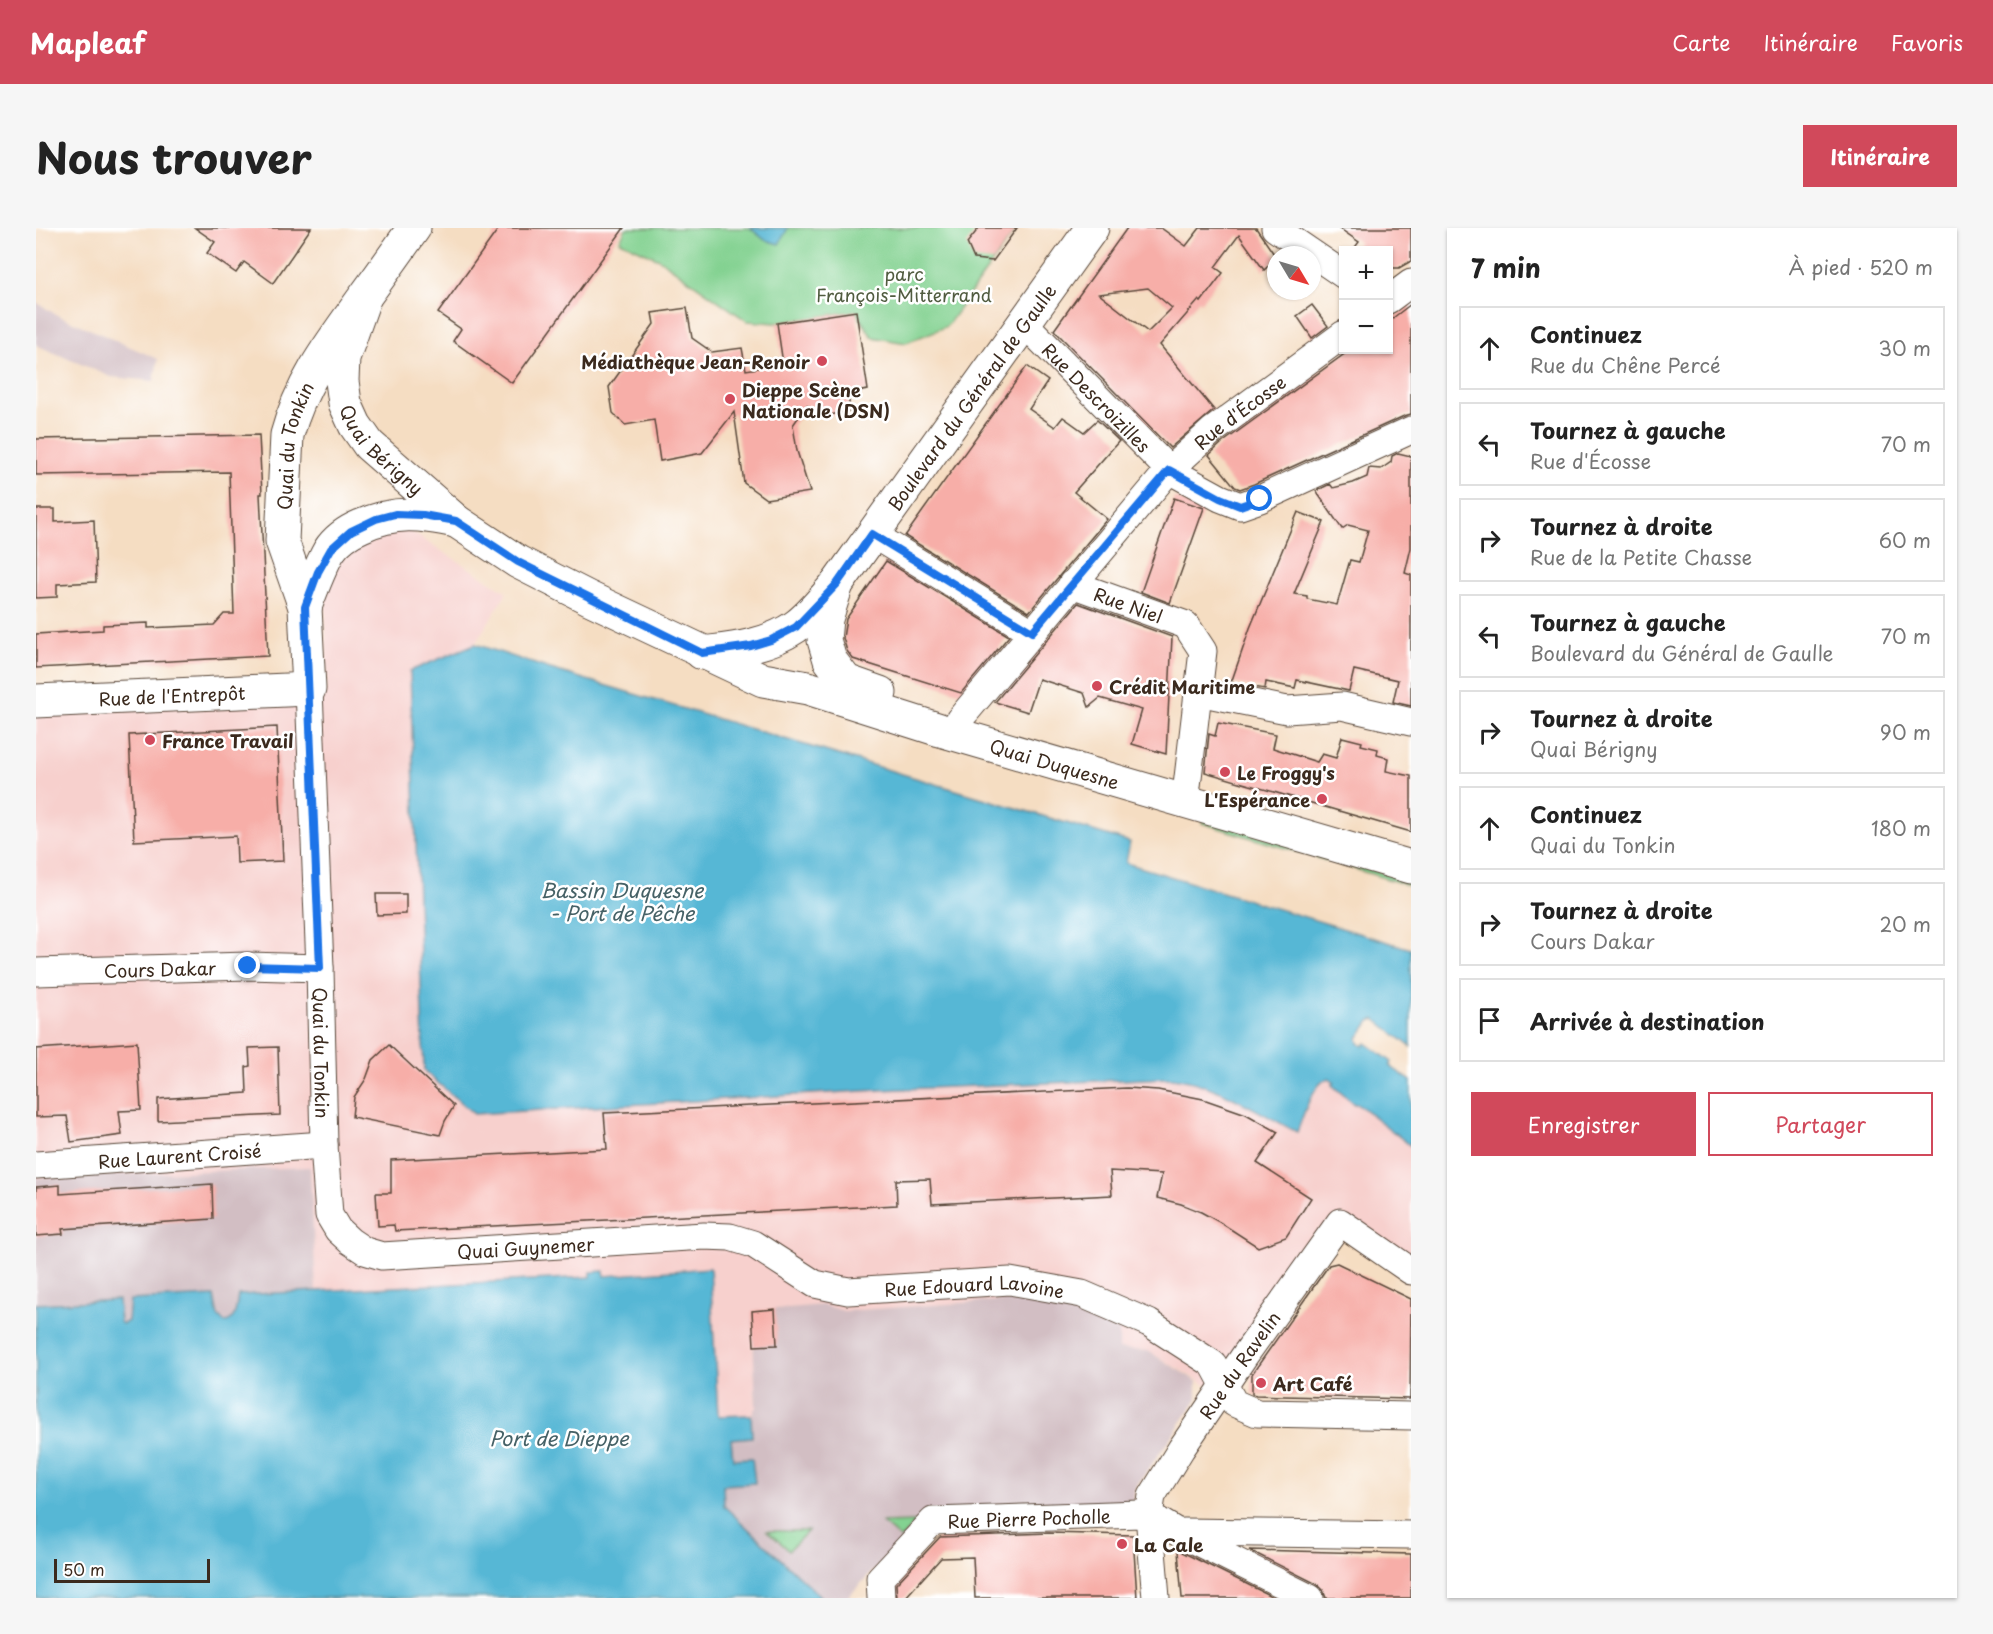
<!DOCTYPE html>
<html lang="fr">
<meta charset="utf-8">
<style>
body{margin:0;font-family:"Playpen Sans",sans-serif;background:#f6f6f6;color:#222}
.controls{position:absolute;right:18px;top:18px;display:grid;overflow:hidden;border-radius:0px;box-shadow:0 2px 4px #0004}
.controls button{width:54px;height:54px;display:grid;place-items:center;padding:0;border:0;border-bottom:2px solid #e0e0e0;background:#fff;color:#222;font:30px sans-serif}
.compass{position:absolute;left:1231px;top:18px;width:54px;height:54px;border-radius:50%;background:#fff;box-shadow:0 2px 4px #0004;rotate:128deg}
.scale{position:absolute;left:18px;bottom:15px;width:156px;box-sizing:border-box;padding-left:6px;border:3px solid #3b2a1e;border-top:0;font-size:16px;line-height:21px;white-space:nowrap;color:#3b2a1e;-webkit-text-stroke:4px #fff;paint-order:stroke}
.stop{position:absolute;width:18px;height:18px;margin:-14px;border:4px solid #1a73e8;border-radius:50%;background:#fff}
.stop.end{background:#1a73e8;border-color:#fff;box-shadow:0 2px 6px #0008}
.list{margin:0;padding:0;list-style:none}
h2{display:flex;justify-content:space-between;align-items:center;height:78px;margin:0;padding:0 24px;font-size:26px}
h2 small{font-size:20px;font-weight:400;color:#767676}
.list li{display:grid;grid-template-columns:39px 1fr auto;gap:18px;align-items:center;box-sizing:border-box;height:84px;margin:0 12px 12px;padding:0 12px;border:2px solid #e0e0e0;border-radius:0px}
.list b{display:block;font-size:22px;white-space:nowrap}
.list p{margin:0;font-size:20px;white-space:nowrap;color:#767676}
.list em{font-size:20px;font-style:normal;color:#767676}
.actions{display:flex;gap:12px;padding:18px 24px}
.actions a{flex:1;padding:14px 0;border:2px solid #d1495b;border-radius:0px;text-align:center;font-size:21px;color:#d1495b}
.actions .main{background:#d1495b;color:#fff}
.icon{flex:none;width:33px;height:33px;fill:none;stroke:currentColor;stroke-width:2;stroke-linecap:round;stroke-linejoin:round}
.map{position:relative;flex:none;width:1375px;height:1370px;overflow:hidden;border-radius:0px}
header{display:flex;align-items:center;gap:36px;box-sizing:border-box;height:84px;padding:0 30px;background:#d1495b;color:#fff}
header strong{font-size:28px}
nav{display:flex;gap:33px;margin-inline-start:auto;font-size:21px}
.intro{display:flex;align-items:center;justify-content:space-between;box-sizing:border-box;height:144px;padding:0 36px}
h1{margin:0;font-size:42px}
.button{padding:15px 27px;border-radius:0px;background:#d1495b;color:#fff;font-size:21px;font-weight:700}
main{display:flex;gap:36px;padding:0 36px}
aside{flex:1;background:#fff;border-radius:0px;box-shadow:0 2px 4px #0004}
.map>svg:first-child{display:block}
.built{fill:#f7d0cd}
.industrial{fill:#d2bec3}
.green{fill:#83d291;stroke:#5f7e58;stroke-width:1.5}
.water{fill:#56b7d5;stroke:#48707a;stroke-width:1.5}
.building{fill:#f7aea8;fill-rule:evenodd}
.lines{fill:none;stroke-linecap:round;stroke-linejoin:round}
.minor-casing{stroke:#574537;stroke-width:29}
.major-casing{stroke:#574537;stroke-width:35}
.minor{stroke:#fff;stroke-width:27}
.major{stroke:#fff;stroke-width:33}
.route{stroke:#1a73e8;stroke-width:8}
.poi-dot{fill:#d1495b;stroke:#fff;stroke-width:2}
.labels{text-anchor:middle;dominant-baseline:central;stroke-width:5;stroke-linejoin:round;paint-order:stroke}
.park-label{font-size:18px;fill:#515c40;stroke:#fff}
.poi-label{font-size:18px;font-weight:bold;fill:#3b2a1e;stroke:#fff;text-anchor:start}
.street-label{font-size:18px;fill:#3b2a1e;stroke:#fff}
.water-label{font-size:20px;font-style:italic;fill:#466267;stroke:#fff}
</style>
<header>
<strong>Mapleaf</strong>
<nav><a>Carte</a><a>Itinéraire</a><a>Favoris</a></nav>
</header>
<div class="intro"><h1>Nous trouver</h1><a class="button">Itinéraire</a></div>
<main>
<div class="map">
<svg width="1375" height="1370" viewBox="0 0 1375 1370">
<rect width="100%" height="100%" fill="#fff"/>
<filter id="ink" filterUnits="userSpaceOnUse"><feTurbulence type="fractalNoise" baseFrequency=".0167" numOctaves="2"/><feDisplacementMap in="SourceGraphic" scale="12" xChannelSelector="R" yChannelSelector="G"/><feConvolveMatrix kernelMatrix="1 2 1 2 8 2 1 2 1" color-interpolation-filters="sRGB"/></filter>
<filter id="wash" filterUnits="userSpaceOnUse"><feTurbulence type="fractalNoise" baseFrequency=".008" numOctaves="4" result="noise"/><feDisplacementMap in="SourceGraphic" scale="24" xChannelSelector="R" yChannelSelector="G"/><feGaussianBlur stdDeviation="1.35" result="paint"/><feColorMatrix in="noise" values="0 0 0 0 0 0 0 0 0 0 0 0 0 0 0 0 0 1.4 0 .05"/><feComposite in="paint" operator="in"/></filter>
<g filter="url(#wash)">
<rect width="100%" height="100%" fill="#f5ddc2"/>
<polygon class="built" points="369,300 471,364 439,416 374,443 388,842 843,862 1144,850 1159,854 1194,869 1261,904 1276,868 1288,851 1293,850 1299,854 1296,857 1318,876 1322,876 1375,918 1375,1048 1298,997 1180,1163 1112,1123 1083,1121 1063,1090 972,1072 808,1083 787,1077 716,1083 720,1179 715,1187 682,1189 674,1040 569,1048 568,1044 555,1049 280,1063 274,940 0,950 0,480 291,465 289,350 314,308"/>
<g class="industrial">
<polygon points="0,74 19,86 122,131 118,153 75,149 0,117"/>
<polygon points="274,939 280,1063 202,1067 198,1088 196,1092 191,1094 188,1094 183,1088 178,1069 86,1096 84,1094 82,1072 0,1076 0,950"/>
<polygon points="972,1072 1063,1090 1083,1100 1083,1121 1112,1123 1161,1153 1161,1172 1099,1260 1097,1275 890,1288 811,1370 786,1370 688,1278 686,1257 718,1255 697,1231 695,1211 716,1209 715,1187 720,1179 716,1083 787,1077 808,1083"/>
</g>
<g class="green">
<polygon points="590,0 981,0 911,98 870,115 836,109 820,83 741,95 711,93 623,31 584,13"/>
<polygon points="1168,591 1375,653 1375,658 1166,595"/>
<polygon points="880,1294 865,1311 846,1295"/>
<polygon points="731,1303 772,1303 753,1322"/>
</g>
<g class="water">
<polygon points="714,0 752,0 743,16 729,12"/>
<path d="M439 416 511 440 1094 614 1090 635 1375 721V819L1339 791 1334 793 1322 810 1323 815 1327 818 1330 815 1356 834 1354 838 1375 853V918L1322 876H1318L1296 857 1299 854 1293 850C1276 855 1267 889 1261 904 1224 885 1173 851 1132 850L843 862 438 886 388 843 374 443Z"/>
<path d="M674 1040 682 1188 715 1187 716 1209 695 1211 697 1231 716 1230 719 1255 687 1257 688 1278 786 1370H0V1076L82 1072 84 1094 87 1096 92 1093 94 1072 178 1068 182 1088 188 1094C201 1094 200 1077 202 1067L555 1049V1044L568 1043 569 1048Z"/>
</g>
<g id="blocks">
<g class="building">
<polygon points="159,0 275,0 237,55 208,34 200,45 171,25 179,14"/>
<polygon points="463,0 588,0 476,155 417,113 425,101 402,85"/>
<polygon points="943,0 981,0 957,33 938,31 931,15"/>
<path d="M1091 0H1125L1150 18 1164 0H1220L1240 29V31L1228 42 1203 7 1179 39 1187 45 1165 74 1163 72 1124 117 1178 182 1134 220 1018 102ZM1112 60 1136 80 1112 104 1063 66Z"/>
<polygon points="1303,0 1375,0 1375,33 1363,40 1353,40 1353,22 1317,22 1323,14"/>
<polygon points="1375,76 1375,186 1368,188 1218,256 1204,261 1199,259 1173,227 1186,215 1314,122 1353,122 1353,93"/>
<polygon points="1276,77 1292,98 1276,110 1261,88"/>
<polygon points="651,80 656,110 676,124 706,120 710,142 747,136 741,95 820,83 832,162 812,165 814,183 789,188 771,177 757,197 761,223 774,264 730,271 708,255 698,184 666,225 624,233 618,192 589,197 577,185 573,159 618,96 616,85"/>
<polygon points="991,138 1012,153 993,181 1019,199 1027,189 1048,204 1061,192 1083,213 1038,264 1071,291 993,384 869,308"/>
<polygon points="223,207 226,266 224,266 232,428 0,440 0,406 67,402 67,397 112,395 112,400 178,397 188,386 198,386 193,244 0,247 0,211"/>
<polygon points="1362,225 1375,228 1375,320 1369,345 1375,347 1375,478 1357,474 1362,452 1318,442 1313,463 1261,452 1259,460 1230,454 1229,461 1195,455 1214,400 1262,284 1288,294 1258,366 1271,368 1271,371 1301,377 1314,332 1323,334 1332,302 1312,297 1306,301 1280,263 1294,256 1297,260 1317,255 1331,249 1333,240 1345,241 1355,234 1356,228"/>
<polygon points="1138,270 1168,280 1134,375 1105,364"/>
<polygon points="0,281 19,281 19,294 58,292 60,354 21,356 21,369 0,370"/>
<polygon points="850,333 973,408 925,465 817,431 811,423 807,410 810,391"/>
<polygon points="1042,375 1136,409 1130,526 1096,516 1106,482 1064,470 1053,479 1048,465 1003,451 992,484 959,474"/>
<polygon points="1182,495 1240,506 1237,520 1281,534 1286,526 1300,530 1306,509 1326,514 1325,517 1342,521 1341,527 1352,530 1350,543 1375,548 1375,604 1169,544 1173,506 1179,508"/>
<polygon points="241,499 247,633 201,635 200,608 98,613 93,507"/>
<polygon points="340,666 370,666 370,686 341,687"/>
<polygon points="101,814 105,882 83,883 86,907 35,914 31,888 0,889 0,821"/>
<polygon points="353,817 418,878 409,893 404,907 316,889 318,869 330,851 337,832"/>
<polygon points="242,819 244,887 122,893 122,871 211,865 210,839 214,838 213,820"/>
<polygon points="1091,860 1122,862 1167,871 1210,886 1242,904 1221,935 1275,970 1250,1009 1222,1019 1185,995 1165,984 1145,976 1121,970 1126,946 1074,943 1076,967 896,976 894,951 860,952 861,977 359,1003 358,997 342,998 340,965 355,965 355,932 571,921 568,885"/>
<polygon points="176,956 177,991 26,1001 27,1006 0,1008 0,959 24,957 24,966"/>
<polygon points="1301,1035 1375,1071 1374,1171 1247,1168 1220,1167 1216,1166 1216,1146 1293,1037"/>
<polygon points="739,1081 741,1117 718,1118 716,1083"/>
<polygon points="1013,1305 1097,1307 1101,1370 939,1370 937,1329 905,1330 869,1370 861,1370 860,1356 904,1309"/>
<polygon points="1213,1322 1375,1326 1375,1370 1290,1370 1287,1362 1281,1356"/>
<polygon points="1142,1323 1144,1323 1239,1370 1146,1370"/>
</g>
</g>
</g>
<g filter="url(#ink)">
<use href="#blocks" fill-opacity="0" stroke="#574537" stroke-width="1.5"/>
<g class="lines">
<g class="minor-casing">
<g id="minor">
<polyline points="1239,0 1308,47"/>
<polyline points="1352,72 1375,55"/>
<path id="s1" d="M988 95 1133 242 1184 270 1204 278 1224 271 1375 202"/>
<polyline points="836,306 996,404"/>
<path id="s2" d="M1036 356 1150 397 1167 423 1151 558"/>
<path id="s3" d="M273 461 284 740 288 917 293 987 302 1002 314 1013 329 1023 346 1028 668 1008 694 1009 717 1016 779 1056 812 1063 974 1053 1046 1066 1113 1095 1177 1136 1198 1175 1221 1185 1375 1188"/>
<polyline points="1162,464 1251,482 1306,478 1375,494"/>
<path id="s4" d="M923 492 1133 242 1176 203 1308 106"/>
<path id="s5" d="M0 744 212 738 284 740"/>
<path id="s6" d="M0 937 288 917"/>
<polyline points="1148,1304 1375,1307"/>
<path id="s7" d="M845 1370 844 1350 897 1293 1104 1286 1113 1287 1141 1304 1274 1370"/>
<path id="s8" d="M1120 1370 1113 1287 1116 1268 1145 1221 1209 1127 1304 994 1375 1043"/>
</g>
</g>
<g class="major-casing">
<g id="major">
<path id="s9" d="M328 71 307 130 306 153 309 175 319 197 333 217 420 293 482 334 553 370 727 452 772 460 904 502 1375 639"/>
<polyline points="801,356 790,391 788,412 794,432 810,453 844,465"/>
<path d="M269 379C276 360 283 341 293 323 300 312 313 303 325 298 360 282 385 286 420 293"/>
<path id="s10" d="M666 425C698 421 731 418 759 399 775 388 788 370 801 356L1056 0"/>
<path id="s11" d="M0 473 273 461 269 379 246 313 251 207C265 154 296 114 327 71 344 48 361 24 378 0"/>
</g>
</g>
<use href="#minor" class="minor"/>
<use href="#major" class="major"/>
</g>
</g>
<g class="lines" filter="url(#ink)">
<polyline class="route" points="212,738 284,740 269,379 282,344 295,321 315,303 340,291 359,286 387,287 420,293 482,334 666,425 715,418 735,412 760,399 801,356 836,306 996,404 1133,242 1184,270 1204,278 1224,271"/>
</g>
<g class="poi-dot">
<circle cx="786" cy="133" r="6"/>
<circle cx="694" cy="171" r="6"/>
<circle cx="1061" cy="458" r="6"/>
<circle cx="114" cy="512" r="6"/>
<circle cx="1189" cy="544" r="6"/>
<circle cx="1286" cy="571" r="6"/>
<circle cx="1225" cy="1155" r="6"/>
<circle cx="1086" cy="1316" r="6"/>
</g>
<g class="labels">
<g class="park-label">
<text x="868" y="45">parc<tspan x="868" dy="21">François-Mitterrand</tspan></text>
</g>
<g class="poi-label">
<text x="774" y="133" text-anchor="end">Médiathèque Jean-Renoir</text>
<text x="706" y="161">Dieppe Scène<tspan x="706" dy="21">Nationale (DSN)</tspan></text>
<text x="1073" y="458">Crédit Maritime</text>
<text x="126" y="512">France Travail</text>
<text x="1201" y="544">Le Froggy's</text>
<text x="1274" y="571" text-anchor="end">L'Espérance</text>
<text x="1237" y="1155">Art Café</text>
<text x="1098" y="1316">La Cale</text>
</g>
<g class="street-label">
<text stroke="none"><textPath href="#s10" startOffset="388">Boulevard du Général de Gaulle</textPath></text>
<text stroke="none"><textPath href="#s1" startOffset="104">Rue Descroizilles</textPath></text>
<text stroke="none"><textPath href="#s4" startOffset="418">Rue d'Écosse</textPath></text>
<text stroke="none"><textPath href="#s9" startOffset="168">Quai Bérigny</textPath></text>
<text stroke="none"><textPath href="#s11" startOffset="522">Quai du Tonkin</textPath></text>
<text stroke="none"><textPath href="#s2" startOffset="60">Rue Niel</textPath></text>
<text stroke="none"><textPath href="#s11" startOffset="136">Rue de l'Entrepôt</textPath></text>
<text stroke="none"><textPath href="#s9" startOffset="922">Quai Duquesne</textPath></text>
<text stroke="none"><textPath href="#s5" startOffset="124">Cours Dakar</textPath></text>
<text stroke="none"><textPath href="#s3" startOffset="364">Quai du Tonkin</textPath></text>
<text stroke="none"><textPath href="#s6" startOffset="144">Rue Laurent Croisé</textPath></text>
<text stroke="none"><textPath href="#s3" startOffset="740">Quai Guynemer</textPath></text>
<text stroke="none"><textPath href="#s3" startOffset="1203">Rue Edouard Lavoine</textPath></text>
<text stroke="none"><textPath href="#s8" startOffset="260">Rue du Ravelin</textPath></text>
<text stroke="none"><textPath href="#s7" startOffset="194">Rue Pierre Pocholle</textPath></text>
</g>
<g class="water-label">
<text x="586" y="662">Bassin Duquesne<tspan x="586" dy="23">- Port de Pêche</tspan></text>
<text x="523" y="1210">Port de Dieppe</text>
</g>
</g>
</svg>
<div class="controls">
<button>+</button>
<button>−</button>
</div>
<svg class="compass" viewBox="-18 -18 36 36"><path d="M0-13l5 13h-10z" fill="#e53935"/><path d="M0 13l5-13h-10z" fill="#767676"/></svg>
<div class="scale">50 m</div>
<div class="stop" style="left:1224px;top:271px"></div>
<div class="stop end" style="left:212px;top:738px"></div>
</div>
<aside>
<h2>7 min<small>À pied · 520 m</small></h2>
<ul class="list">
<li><svg class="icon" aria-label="ahead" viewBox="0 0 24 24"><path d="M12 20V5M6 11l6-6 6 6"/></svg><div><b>Continuez</b><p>Rue du Chêne Percé</p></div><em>30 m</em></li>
<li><svg class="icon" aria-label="left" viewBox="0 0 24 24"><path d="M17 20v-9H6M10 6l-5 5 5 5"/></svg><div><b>Tournez à gauche</b><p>Rue d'Écosse</p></div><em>70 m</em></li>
<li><svg class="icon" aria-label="right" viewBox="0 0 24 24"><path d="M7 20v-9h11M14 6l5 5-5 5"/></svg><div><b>Tournez à droite</b><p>Rue de la Petite Chasse</p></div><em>60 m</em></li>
<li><svg class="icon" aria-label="left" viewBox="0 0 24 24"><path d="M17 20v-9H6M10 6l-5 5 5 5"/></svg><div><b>Tournez à gauche</b><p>Boulevard du Général de Gaulle</p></div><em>70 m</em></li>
<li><svg class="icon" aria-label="right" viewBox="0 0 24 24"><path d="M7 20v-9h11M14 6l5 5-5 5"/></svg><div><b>Tournez à droite</b><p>Quai Bérigny</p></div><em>90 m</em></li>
<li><svg class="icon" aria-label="ahead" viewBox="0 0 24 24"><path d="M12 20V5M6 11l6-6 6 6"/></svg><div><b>Continuez</b><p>Quai du Tonkin</p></div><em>180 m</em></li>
<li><svg class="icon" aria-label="right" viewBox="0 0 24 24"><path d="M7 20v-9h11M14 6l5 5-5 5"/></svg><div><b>Tournez à droite</b><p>Cours Dakar</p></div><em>20 m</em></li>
<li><svg class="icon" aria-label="arrive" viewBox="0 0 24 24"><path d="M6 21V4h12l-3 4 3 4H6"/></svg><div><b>Arrivée à destination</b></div></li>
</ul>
<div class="actions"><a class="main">Enregistrer</a><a>Partager</a></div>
</aside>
</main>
